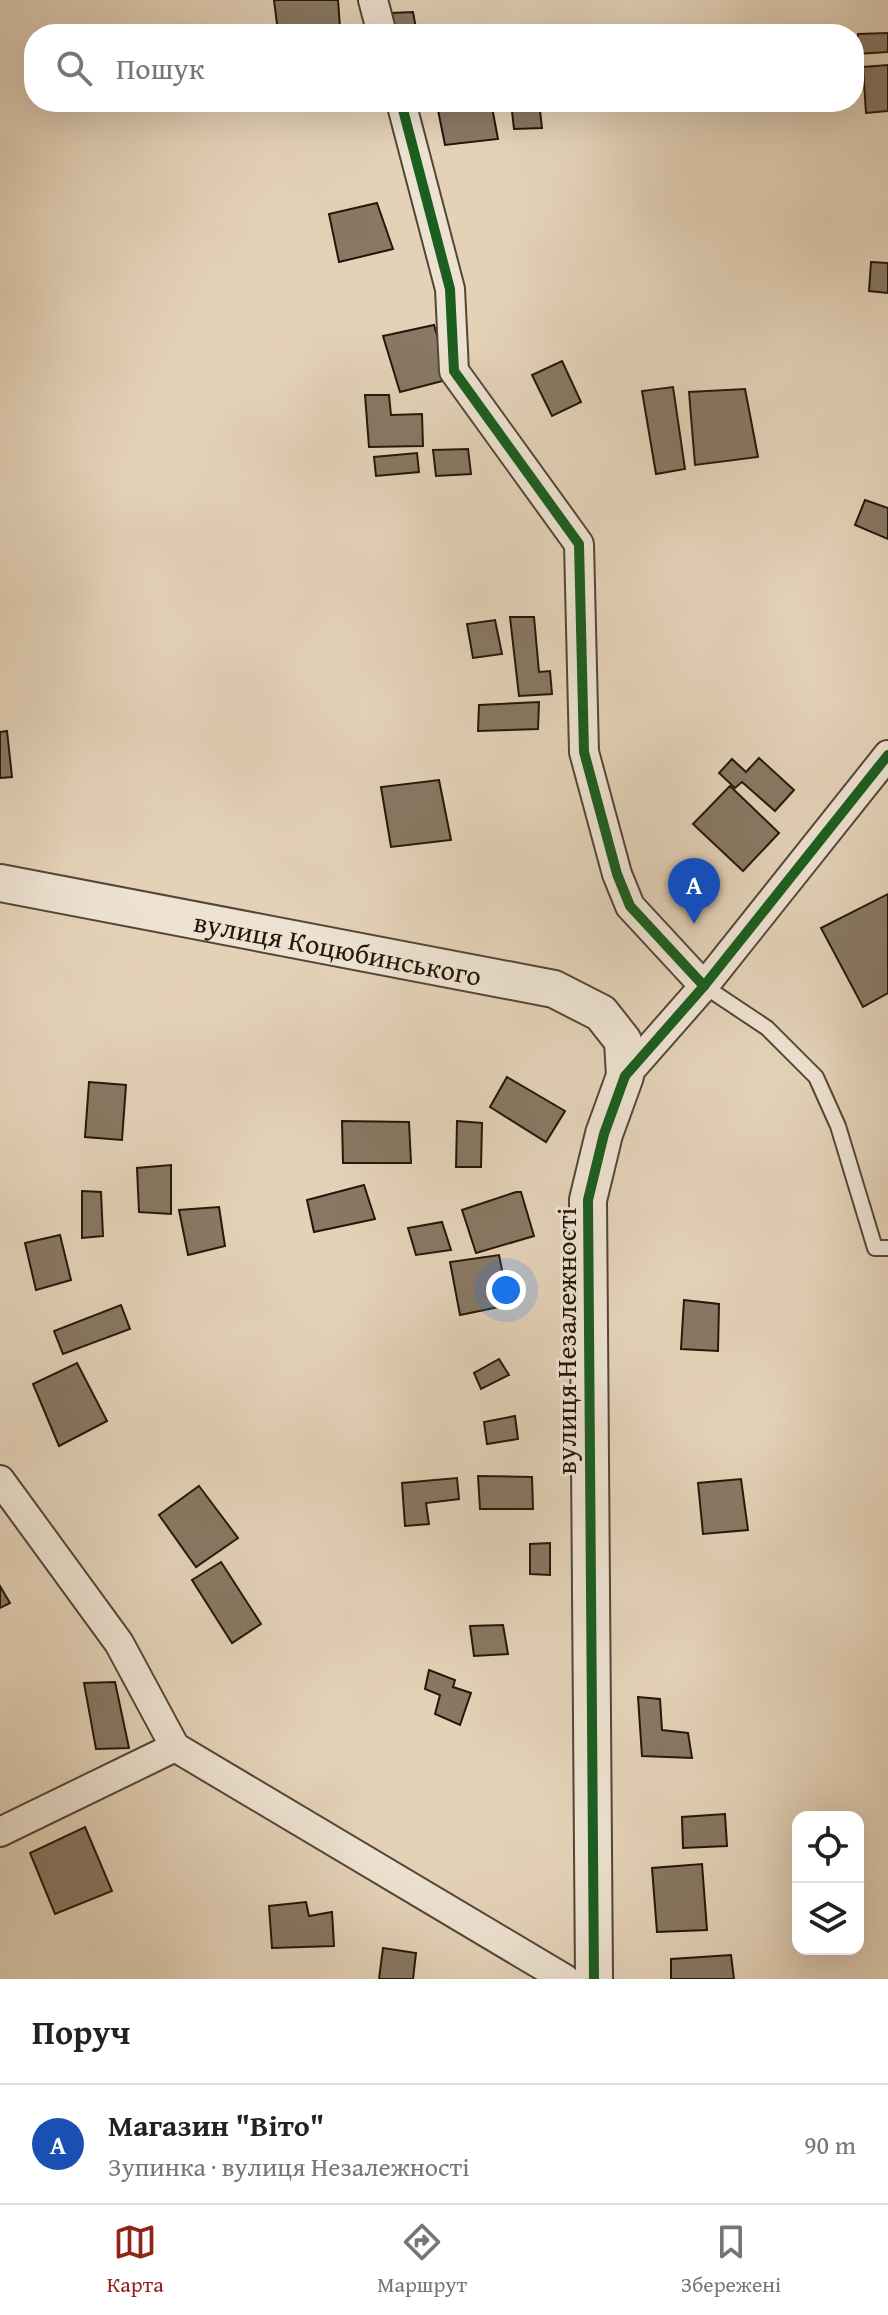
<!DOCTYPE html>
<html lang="uk">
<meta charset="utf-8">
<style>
body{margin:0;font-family:"Gentium Book Plus",serif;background:#f2f2f2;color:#222}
.controls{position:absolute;right:24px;bottom:24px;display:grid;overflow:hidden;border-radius:16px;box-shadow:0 8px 32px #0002}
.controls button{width:72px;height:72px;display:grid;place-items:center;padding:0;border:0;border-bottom:2px solid #e0e0e0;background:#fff;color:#222;font:40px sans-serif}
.you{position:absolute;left:506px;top:1290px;width:28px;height:28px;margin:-20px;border:6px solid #fff;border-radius:50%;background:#1a73e8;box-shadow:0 0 0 12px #1a73e833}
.badge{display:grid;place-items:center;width:52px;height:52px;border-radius:50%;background:#8f2418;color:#fff;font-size:26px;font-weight:700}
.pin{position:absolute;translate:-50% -66px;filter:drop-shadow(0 2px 4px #0008)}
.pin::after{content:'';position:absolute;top:42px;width:28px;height:24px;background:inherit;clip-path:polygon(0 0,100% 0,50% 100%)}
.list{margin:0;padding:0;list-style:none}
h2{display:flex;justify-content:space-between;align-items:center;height:104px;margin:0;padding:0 32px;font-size:34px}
h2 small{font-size:26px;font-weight:400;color:#767676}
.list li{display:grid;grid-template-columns:52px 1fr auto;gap:24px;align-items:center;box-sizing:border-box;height:120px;padding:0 32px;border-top:2px solid #e0e0e0}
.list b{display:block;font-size:30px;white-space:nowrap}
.list p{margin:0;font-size:26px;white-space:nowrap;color:#767676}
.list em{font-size:26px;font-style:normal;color:#767676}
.icon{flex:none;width:44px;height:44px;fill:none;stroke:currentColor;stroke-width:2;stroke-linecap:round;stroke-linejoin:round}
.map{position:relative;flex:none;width:888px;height:1979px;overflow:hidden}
.search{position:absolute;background:#fff;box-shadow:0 8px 32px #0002;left:24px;right:24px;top:24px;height:88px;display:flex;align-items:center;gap:20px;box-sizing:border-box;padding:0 28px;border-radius:32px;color:#767676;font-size:30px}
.sheet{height:224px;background:#fff}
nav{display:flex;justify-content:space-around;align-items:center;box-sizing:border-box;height:112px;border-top:2px solid #e0e0e0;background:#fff;font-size:22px;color:#767676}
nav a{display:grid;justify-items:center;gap:4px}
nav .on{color:#8f2418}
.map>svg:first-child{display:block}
.building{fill:#887864;stroke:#241709;stroke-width:2}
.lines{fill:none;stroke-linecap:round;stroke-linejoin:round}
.service-casing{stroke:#544635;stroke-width:18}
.minor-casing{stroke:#544635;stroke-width:32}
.tertiary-casing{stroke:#544635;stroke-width:40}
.service{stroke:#ede2d1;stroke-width:14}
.minor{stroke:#ede2d1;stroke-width:28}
.tertiary{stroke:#ede2d1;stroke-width:36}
.cycleway-casing{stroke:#ede2d1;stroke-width:15}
.cycleway{stroke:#1b5e20;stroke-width:10}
.labels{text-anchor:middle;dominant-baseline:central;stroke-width:6;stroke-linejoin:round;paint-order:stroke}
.street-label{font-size:28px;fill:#241709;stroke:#ede2d1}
</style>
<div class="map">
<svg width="888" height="1979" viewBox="0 0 888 1979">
<rect width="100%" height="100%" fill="#e4d2b8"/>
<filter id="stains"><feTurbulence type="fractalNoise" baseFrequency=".0025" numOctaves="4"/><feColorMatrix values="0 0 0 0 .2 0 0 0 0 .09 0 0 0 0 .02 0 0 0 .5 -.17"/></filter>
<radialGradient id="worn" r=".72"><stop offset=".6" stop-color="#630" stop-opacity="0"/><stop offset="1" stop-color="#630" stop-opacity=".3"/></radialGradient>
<g class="building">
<polygon points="274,0 338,0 340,27 278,32"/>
<polygon points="413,12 417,34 396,34 392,13"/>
<polygon points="888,33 888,52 857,54 858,34"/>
<polygon points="888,65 888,111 866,113 863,67"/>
<polygon points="458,102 491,102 498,139 445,145 437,105"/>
<polygon points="511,102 539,102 542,128 514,129"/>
<polygon points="377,203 393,249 339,262 329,214"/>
<polygon points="871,262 888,263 888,293 869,291"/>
<polygon points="434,325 450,379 400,392 383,336"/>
<polygon points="562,361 581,402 552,416 532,375"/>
<polygon points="673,387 685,469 656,474 642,391"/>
<polygon points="745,389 758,457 695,465 689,392"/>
<polygon points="365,395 389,395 391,415 422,414 423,446 369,447"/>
<polygon points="468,449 471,474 436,476 433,450"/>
<polygon points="417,453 419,472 376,476 374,457"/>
<polygon points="865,500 888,508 888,539 855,525"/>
<polygon points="510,617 534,617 539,672 550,671 552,694 519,696"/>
<polygon points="495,620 502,654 473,658 467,624"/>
<polygon points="539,702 538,729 478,731 479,705"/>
<polygon points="7,731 12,777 0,778 0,732"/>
<polygon points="759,758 794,790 775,811 742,782 735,788 719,773 732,759 746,772"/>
<polygon points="439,780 451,840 391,847 381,787"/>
<polygon points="730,786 779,833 743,871 693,824"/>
<polygon points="888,894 888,993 863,1007 821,928"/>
<polygon points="507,1077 565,1111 546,1142 490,1107"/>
<polygon points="89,1082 126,1085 122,1140 85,1137"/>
<polygon points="342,1121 409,1122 411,1163 343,1163"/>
<polygon points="457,1121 482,1123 481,1167 456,1167"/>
<polygon points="171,1165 171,1214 139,1212 137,1168"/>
<polygon points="364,1185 375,1219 314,1232 307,1200"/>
<polygon points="82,1191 101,1192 103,1236 82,1238"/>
<polygon points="516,1192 521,1192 534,1236 476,1253 462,1210"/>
<polygon points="219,1207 225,1246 188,1255 179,1210"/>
<polygon points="442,1222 451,1250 416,1255 408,1228"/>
<polygon points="60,1235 71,1280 36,1290 25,1243"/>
<polygon points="499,1255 509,1305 460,1315 450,1262"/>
<polygon points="684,1300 719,1304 718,1351 681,1349"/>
<polygon points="121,1305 130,1329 63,1354 54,1331"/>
<polygon points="499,1359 509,1375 481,1389 474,1373"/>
<polygon points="77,1363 107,1421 59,1446 33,1384"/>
<polygon points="515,1416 518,1439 487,1444 484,1422"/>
<polygon points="478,1476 532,1477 533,1509 480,1509"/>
<polygon points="457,1478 459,1499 426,1503 429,1524 405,1526 402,1483"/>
<polygon points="741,1479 748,1530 703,1534 698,1483"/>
<polygon points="199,1486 238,1538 196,1567 159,1515"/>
<polygon points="550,1543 550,1575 530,1574 530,1544"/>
<polygon points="221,1562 261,1624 232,1643 192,1580"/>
<polygon points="0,1586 10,1603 0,1608"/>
<polygon points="503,1625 508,1654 474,1656 470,1626"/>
<polygon points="429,1670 455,1680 453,1687 471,1693 460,1725 435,1714 440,1695 425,1689"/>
<polygon points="115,1682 129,1748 96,1749 84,1683"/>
<polygon points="638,1697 660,1699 662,1730 688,1733 692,1758 642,1756"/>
<polygon points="725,1814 727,1846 683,1848 682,1817"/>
<polygon points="85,1827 112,1891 55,1914 30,1853"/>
<polygon points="702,1864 707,1930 657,1932 652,1868"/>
<polygon points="306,1902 309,1916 332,1912 334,1946 272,1948 269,1906"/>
<polygon points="383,1948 416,1953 413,1979 379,1979"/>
<polygon points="731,1955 734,1979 671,1979 671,1959"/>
</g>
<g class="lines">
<g class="service-casing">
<polyline id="service" points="704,986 767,1028 816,1077 838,1126 875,1248 888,1248"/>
</g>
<g class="minor-casing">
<g id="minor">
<polyline points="373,0 382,34"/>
<polyline points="401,102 450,289 454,371 579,544 584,752 617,874 630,906 704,986"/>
<polyline points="625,1076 704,986 888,755"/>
<polyline points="0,1480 119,1643 175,1747 565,1979"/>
<polyline points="0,1832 175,1747"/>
</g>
</g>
<g class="tertiary-casing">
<g id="tertiary">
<path id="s1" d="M0 883 554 989 601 1013 623 1041 625 1076 604 1134 588 1200 594 1979"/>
</g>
</g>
<use href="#service" class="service"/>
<use href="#minor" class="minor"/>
<use href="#tertiary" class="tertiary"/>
<g class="cycleway-casing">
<g id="cycleway">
<polyline points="401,102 450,289 454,371 579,544 584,752 617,874 630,906 704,986"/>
<polyline points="594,1979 588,1200 604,1134 625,1076 704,986 888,755"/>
</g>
</g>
<use href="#cycleway" class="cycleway"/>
</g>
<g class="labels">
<g class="street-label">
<text stroke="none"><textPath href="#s1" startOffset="344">вулиця Коцюбинського</textPath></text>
<text transform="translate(565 1341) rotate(-90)">вулиця Незалежності</text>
</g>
</g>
<rect width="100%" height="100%" filter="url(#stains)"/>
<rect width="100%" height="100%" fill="url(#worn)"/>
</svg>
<div class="controls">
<button><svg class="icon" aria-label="locate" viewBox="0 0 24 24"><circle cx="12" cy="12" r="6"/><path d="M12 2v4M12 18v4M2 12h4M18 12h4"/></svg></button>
<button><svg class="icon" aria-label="layers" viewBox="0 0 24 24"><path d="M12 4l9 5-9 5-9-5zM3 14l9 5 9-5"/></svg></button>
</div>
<div class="you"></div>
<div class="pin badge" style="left:694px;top:924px;background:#1a4fb4">A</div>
<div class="search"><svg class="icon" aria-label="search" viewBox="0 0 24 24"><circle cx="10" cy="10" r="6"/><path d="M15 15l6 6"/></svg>Пошук</div>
</div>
<section class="sheet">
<h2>Поруч<small></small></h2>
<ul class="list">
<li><span class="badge" style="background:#1a4fb4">A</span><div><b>Магазин &quot;Віто&quot;</b><p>Зупинка · вулиця Незалежності</p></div><em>90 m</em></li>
</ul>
</section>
<nav>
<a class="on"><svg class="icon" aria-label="map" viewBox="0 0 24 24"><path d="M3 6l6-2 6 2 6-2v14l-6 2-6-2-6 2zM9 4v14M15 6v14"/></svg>Карта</a>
<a><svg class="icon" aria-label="directions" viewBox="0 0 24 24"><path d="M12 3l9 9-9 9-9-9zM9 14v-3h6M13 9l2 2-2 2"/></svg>Маршрут</a>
<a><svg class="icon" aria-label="saved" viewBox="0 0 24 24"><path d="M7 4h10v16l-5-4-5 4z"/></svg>Збережені</a>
</nav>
